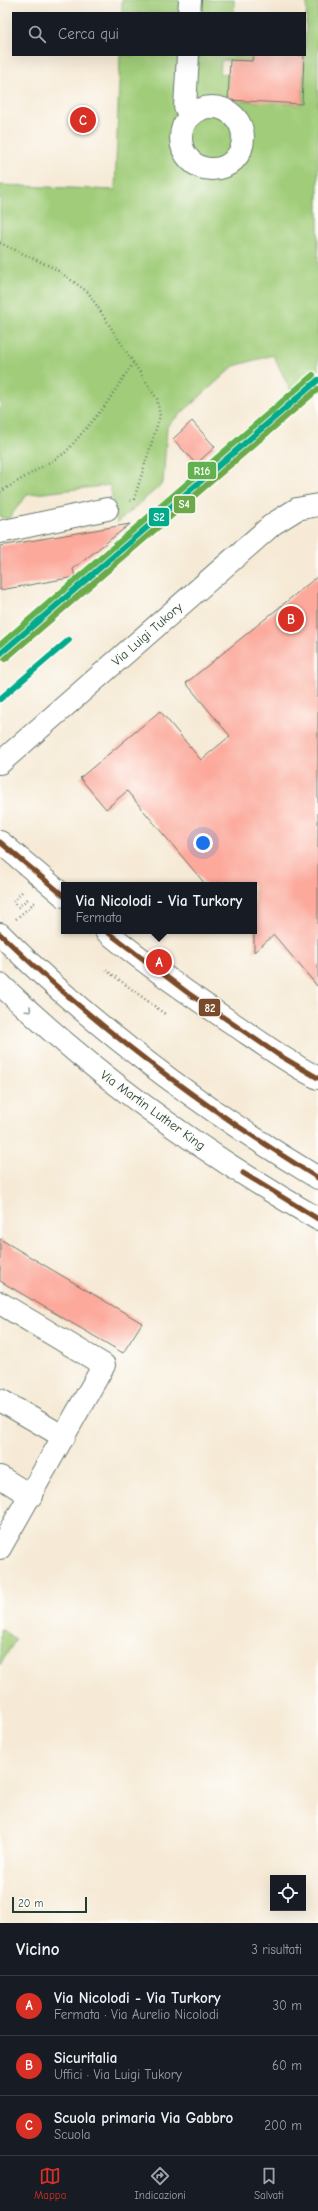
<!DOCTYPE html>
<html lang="it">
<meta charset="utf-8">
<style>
body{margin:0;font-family:"Comic Neue",sans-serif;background:#20242c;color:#f1f3f6}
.controls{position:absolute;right:12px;bottom:12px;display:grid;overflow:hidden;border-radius:0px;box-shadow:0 4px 16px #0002}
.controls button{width:36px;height:36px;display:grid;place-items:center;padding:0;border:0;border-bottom:1px solid #363941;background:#171b24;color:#f1f3f6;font:20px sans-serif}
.scale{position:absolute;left:12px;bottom:10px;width:75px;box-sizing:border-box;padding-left:4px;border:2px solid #1f3d34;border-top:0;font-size:11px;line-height:14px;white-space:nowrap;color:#1f3d34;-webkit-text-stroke:3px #fdfcf7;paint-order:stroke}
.you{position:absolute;left:203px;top:843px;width:14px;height:14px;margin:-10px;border:3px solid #fff;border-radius:50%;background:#1a73e8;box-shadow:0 0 0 6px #1a73e833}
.badge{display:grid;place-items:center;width:26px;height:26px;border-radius:50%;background:#d93025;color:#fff;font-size:13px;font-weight:700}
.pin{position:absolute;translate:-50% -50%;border:2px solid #fff;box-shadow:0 1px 4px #0006}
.popup{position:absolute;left:61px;top:882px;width:196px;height:52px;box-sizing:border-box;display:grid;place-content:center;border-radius:0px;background:#171b24;filter:drop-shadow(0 1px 3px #0005);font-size:13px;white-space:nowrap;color:#9ea1a6}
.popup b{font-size:15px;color:#f1f3f6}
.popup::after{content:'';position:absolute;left:50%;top:100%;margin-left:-8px;border:8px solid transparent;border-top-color:#171b24}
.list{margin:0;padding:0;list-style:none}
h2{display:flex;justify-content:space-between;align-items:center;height:52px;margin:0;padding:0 16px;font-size:17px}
h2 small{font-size:13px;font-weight:400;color:#9ea1a6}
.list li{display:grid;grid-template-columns:26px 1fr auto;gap:12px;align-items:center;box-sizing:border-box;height:60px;padding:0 16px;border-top:1px solid #363941}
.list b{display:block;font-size:15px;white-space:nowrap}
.list p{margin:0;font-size:13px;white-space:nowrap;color:#9ea1a6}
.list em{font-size:13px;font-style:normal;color:#9ea1a6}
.icon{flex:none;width:22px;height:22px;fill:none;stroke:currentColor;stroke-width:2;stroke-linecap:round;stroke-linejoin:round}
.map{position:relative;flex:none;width:318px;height:1923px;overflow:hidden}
.search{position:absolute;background:#171b24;box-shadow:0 4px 16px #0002;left:12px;right:12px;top:12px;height:44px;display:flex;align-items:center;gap:10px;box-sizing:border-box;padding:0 14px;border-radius:0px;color:#9ea1a6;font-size:15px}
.sheet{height:232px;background:#171b24}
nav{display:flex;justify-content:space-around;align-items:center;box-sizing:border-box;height:56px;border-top:1px solid #363941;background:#171b24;font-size:11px;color:#9ea1a6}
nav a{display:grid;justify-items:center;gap:2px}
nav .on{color:#d93025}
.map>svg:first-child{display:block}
.green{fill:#a1cd7a;stroke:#608557}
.building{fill:#fca99b}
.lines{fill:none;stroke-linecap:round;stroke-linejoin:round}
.minor-casing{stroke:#6a7a6d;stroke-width:24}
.path{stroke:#6a7a6d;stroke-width:2.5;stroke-dasharray:1 3;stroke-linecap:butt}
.minor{stroke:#fff;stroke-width:22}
.bus-1-casing{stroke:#fdfcf7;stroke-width:8}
.bus-1{stroke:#7a4b2a;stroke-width:5}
.rail-1-casing{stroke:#fdfcf7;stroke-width:9}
.rail-2-casing{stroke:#fdfcf7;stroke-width:9}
.rail-3-casing{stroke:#fdfcf7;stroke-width:9}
.rail-1{stroke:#00aa8a;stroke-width:6}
.rail-2{stroke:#6ea949;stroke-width:6}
.rail-3{stroke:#62b04e;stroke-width:6}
.oneway{stroke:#8f9e9a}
.labels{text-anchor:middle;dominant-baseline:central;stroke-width:3;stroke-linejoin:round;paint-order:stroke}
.street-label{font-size:13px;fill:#1f3d34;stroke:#fdfcf7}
.line-badge{stroke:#fdfcf7;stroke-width:1.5}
.badge-label{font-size:11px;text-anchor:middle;font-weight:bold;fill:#fff}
</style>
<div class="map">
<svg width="318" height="1923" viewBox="0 0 318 1923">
<rect width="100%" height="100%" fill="#fdfcf7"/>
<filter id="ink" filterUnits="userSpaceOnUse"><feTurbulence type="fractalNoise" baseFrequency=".025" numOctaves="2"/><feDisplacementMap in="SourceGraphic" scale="8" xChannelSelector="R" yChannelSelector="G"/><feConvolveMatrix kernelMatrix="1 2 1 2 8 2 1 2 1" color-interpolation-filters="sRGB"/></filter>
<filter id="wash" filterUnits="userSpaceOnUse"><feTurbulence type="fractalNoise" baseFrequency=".012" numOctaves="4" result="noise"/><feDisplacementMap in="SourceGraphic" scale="16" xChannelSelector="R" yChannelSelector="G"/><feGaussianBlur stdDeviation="0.9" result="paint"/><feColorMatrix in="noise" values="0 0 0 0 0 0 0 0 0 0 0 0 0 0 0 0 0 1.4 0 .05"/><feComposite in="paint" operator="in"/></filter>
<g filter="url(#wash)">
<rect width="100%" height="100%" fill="#f6ead6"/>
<g class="green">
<rect x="122" y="0" width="112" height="13"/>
<polygon points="307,0 318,0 318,370 292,393 273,355 234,366 167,426 163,483 117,523 110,485 27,495 8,519 0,517 0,185 115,190 120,55 253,55 252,61 221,60 220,74 230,75 228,100 259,102 260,88 272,102 302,104"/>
<polygon points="0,1629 16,1639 0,1665"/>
</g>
<g id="blocks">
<g class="building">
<polygon points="253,55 304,55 302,104 228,100 230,60 252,61"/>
<polygon points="192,421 215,447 196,464 173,439"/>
<polygon points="130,524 73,569 75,577 0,590 0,546"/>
<polygon points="318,576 318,987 274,935 254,952 254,885 206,885 127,791 106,809 80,778 160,711 201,760 230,736 186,683"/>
<polygon points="0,1239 142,1323 123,1353 0,1281"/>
</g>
</g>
</g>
<g filter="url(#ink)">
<use href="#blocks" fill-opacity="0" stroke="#6a7a6d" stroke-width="1"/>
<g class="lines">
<g class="minor-casing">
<g id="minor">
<polyline points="189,13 190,0"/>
<polyline points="188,55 185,107 191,115"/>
<circle cx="212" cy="138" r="31"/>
<polyline points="0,532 107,509"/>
<polyline points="0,763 273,524 297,509 318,505"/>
<polyline points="0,842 64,896"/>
<path d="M106 931C148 966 193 997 238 1027 264 1045 290 1064 318 1078"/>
<path d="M0 934C95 1029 203 1109 318 1178"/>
<path d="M0 984C95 1075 204 1154 318 1219"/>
<polyline points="0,1303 104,1365 0,1548"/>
<polyline points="0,1400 64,1437"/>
<polyline points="0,1477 31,1496"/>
</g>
</g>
<g class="path">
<polyline points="0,243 54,268 88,292 157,399 160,416 134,499 128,502"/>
<polyline points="0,492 65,453 105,406 133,363"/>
<polyline points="22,892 13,902 18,907 29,898"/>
<polyline points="16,919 34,903 32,902"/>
<polyline points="106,970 165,1014"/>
</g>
<use href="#minor" class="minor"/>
<g class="bus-1-casing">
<g id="bus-1">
<polyline points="0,842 64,896"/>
<polyline points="106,931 188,993 277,1054 318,1078"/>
<path d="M0 934C97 1028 203 1107 318 1178"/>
<polyline points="243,1173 318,1219"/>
</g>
</g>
<use href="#bus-1" class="bus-1"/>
<g class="rail-1-casing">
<g id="rail-1">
<polyline points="0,654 318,380"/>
<polyline points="0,699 69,640"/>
</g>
</g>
<g class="rail-2-casing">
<polyline id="rail-2" points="5,659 318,389"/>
</g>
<g class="rail-3-casing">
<polyline id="rail-3" points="0,645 313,375"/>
</g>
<use href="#rail-1" class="rail-1"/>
<use href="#rail-2" class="rail-2"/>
<use href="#rail-3" class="rail-3"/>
</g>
<defs><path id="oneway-chevron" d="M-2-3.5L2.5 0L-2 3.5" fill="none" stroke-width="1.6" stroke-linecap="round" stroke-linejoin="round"/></defs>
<use class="oneway" href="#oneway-chevron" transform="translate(29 1010) rotate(42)"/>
</g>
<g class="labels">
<g class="street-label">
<text transform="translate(147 634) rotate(-41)">Via Luigi Tukory</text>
<text transform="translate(153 1110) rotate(36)">Via Martin Luther King</text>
</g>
</g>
<g class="line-badge">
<rect x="187" y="461" width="30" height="19" rx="4" fill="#62b04e"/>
<rect x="173" y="495" width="23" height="19" rx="4" fill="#6ea949"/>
<rect x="148" y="507" width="22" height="20" rx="4" fill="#00aa8a"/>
<rect x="198" y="998" width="23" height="19" rx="4" fill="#7a4b2a"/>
</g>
<g class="badge-label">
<text x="202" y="475">R16</text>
<text x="184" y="508">S4</text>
<text x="159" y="521">S2</text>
<text x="210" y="1012">82</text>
</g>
</svg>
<div class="controls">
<button><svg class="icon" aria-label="locate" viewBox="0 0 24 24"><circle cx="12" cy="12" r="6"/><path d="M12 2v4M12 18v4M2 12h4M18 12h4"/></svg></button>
</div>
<div class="scale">20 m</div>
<div class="you"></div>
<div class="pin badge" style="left:159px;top:962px">A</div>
<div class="popup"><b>Via Nicolodi - Via Turkory</b>Fermata</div>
<div class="pin badge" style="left:291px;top:619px">B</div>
<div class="pin badge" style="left:83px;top:120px">C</div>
<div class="search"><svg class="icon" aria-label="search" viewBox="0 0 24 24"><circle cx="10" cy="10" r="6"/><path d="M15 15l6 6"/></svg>Cerca qui</div>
</div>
<section class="sheet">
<h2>Vicino<small>3 risultati</small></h2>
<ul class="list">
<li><span class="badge">A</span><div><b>Via Nicolodi - Via Turkory</b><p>Fermata · Via Aurelio Nicolodi</p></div><em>30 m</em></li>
<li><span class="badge">B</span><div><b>Sicuritalia</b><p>Uffici · Via Luigi Tukory</p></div><em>60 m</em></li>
<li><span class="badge">C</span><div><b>Scuola primaria Via Gabbro</b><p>Scuola</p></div><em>200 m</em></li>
</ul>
</section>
<nav>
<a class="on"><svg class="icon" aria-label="map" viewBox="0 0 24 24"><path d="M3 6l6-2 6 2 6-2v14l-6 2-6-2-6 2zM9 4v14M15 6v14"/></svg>Mappa</a>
<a><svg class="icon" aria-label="directions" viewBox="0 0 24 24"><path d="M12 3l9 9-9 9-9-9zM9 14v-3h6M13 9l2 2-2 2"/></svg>Indicazioni</a>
<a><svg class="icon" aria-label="saved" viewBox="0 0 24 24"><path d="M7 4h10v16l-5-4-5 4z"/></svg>Salvati</a>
</nav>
